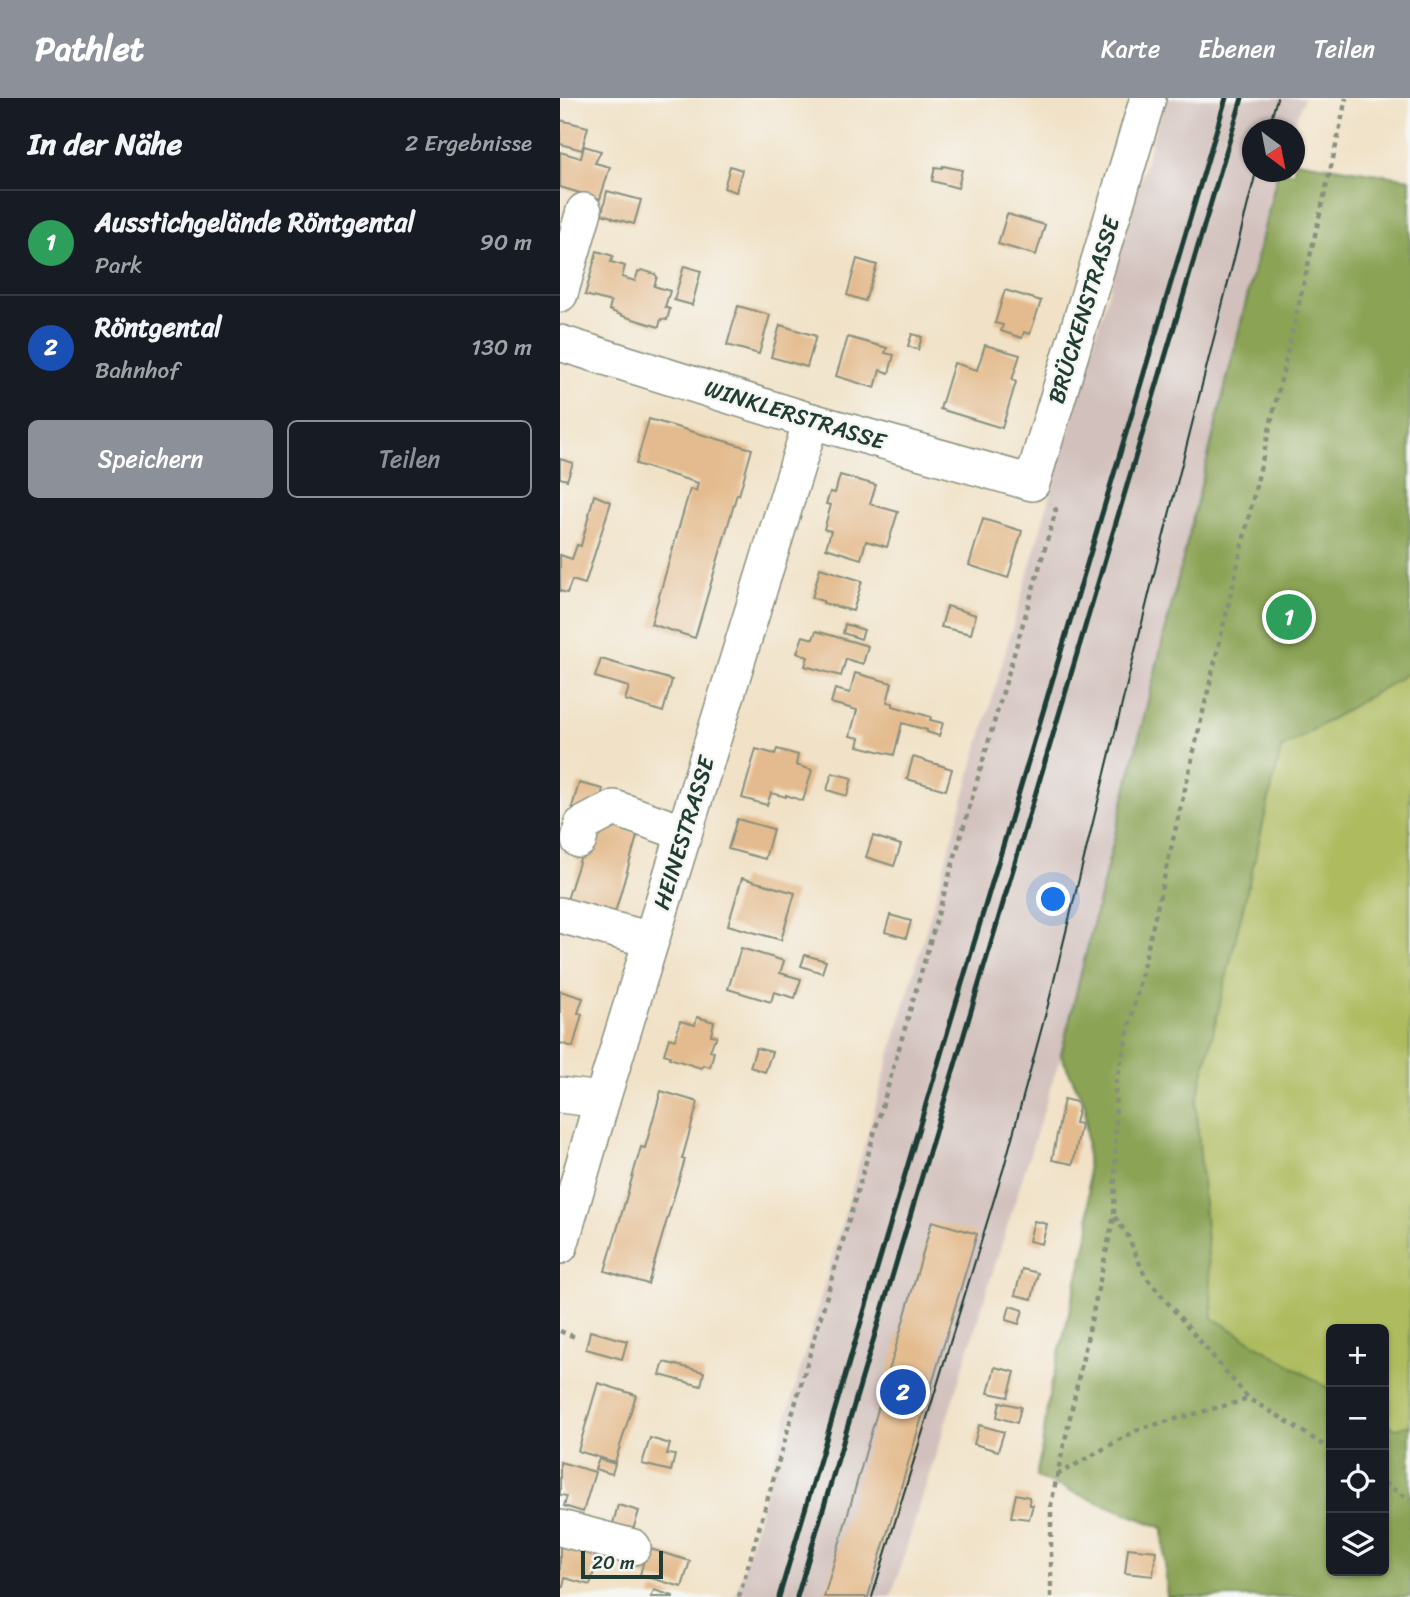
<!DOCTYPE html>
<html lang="de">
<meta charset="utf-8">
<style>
body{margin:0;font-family:Sriracha,sans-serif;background:#242831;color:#f1f3f6}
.controls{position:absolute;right:21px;bottom:21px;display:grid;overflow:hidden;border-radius:10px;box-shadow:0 2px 5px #0004}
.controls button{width:63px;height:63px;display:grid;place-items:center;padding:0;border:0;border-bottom:2px solid #363941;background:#171b24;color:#f1f3f6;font:35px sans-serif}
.compass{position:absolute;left:682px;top:21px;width:63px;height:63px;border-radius:50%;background:#171b24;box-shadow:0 2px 5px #0004;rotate:148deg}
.scale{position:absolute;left:21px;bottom:18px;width:82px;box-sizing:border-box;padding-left:7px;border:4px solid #1f3d34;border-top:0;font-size:19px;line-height:24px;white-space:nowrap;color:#1f3d34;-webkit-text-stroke:5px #f6f6f2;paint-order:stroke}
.you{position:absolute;left:494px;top:802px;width:24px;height:24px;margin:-18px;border:5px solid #fff;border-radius:50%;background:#1a73e8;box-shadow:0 0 0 10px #1a73e833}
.badge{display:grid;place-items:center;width:46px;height:46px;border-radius:50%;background:#8c9099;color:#fff;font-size:23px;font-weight:700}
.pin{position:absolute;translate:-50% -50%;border:4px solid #fff;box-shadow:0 2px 7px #0006}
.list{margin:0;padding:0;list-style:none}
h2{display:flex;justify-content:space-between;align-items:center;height:91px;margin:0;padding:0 28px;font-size:30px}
h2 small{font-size:23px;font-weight:400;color:#9ea1a6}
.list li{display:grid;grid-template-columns:46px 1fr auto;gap:21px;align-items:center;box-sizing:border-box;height:105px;padding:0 28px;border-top:2px solid #363941}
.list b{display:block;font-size:26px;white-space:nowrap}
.list p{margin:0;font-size:23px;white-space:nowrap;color:#9ea1a6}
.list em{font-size:23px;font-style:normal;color:#9ea1a6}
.actions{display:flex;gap:14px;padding:21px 28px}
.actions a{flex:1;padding:16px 0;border:2px solid #8c9099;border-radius:10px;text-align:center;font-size:24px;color:#8c9099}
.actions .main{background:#8c9099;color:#fff}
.icon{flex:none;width:38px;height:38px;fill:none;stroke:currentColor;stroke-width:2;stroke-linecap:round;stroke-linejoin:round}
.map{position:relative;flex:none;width:850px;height:1499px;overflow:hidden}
header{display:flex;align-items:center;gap:42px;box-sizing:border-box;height:98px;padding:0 35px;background:#8c9099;color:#fff}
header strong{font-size:33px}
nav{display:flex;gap:38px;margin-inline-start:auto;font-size:24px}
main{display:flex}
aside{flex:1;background:#171b24}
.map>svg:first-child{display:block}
.industrial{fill:#d1c0bc}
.green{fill:#aebb5e;stroke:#667c49;stroke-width:2;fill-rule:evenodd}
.forest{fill:#8aa355;stroke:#547044;stroke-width:2}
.building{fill:#e4bb8e}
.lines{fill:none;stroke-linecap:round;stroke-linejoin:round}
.minor-casing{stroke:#88907e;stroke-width:38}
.path{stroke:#88907e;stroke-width:4.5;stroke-dasharray:5 5;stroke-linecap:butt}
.minor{stroke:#fff;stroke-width:35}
.tram{stroke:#1f3d34;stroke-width:2}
.rail{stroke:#1f3d34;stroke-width:5}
.labels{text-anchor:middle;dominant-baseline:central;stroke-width:5;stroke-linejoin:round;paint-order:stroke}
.street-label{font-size:23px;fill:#1f3d34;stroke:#f6f6f2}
</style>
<header>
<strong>Pathlet</strong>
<nav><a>Karte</a><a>Ebenen</a><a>Teilen</a></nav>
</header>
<main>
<aside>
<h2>In der Nähe<small>2 Ergebnisse</small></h2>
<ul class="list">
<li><span class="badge" style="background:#2e9e5b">1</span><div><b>Ausstichgelände Röntgental</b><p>Park</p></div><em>90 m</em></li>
<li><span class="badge" style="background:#1a4fb4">2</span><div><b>Röntgental</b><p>Bahnhof</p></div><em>130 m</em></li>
</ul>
<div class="actions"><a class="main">Speichern</a><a>Teilen</a></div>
</aside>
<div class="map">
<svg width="850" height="1499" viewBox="0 0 850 1499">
<rect width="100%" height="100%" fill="#f6f6f2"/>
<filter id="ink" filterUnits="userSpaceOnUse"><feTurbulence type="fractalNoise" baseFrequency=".0143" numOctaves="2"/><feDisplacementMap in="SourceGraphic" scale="14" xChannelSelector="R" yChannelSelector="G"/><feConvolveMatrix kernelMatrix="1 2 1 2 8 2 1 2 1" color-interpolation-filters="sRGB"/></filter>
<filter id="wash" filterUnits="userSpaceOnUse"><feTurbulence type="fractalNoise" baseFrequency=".00686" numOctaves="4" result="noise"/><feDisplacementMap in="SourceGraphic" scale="28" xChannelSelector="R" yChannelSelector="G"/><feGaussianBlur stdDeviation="1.57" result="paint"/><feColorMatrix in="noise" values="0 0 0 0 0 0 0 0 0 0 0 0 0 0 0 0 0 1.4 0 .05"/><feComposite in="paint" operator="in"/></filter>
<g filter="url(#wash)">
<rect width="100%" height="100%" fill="#f1e2c7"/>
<polygon class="industrial" points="604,0 744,0 732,31 692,32 692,74 718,74 501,957 331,1499 175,1499"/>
<path class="green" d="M735 63 850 81V1499H607L603 1430 476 1379 482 1349 489 1297 530 1130 525 1007 501 957 718 74H734ZM771 1231H824V1473H771Z"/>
<polygon class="forest" points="735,63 850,81 850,574 721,651 636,1006 653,1220 771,1292 771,1473 824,1473 824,1324 836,1331 850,1327 850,1499 607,1499 603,1430 476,1379 482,1349 489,1297 530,1130 525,1007 501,957 718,74 734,74"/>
<g id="blocks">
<g class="building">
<polygon points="0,22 28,29 22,52 0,46"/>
<polygon points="24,48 41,53 35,65 50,69 40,101 0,89 0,54 21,60"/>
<polygon points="170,68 182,72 176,94 164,90"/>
<polygon points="383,68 402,72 398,90 372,83 375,69 382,70"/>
<polygon points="47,93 81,102 74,126 52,120 52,119 42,116"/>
<polygon points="447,116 485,127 476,157 438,146"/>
<polygon points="37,153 53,158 51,164 65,168 62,179 75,183 78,174 82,172 95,176 97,179 94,188 110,193 105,209 110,211 107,222 101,221 99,229 63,218 49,212 51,204 25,197"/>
<polygon points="297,161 317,167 305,203 287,197"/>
<polygon points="124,168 141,173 132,207 114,202"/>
<polygon points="445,192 481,203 470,236 464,234 462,240 441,233 443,227 435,225"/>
<polygon points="178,208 210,217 199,256 167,247"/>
<polygon points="220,227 256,238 247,269 211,259"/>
<polygon points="352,236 362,239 358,252 348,248"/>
<polygon points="288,239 327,250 325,255 334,257 329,275 320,272 315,290 276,278"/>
<polygon points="425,247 460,257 452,282 456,284 442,330 380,311 394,265 417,272"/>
<polygon points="89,321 192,351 179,397 177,396 135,540 91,526 130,391 136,393 138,385 76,366"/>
<polygon points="0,361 13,365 7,382 0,380"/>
<polygon points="280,377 316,387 310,406 338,414 327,449 306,443 301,461 266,450 271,433 264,431 271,407 266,406 270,394 275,395"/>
<polygon points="34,397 51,404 25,486 12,482 7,495 0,493 0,457 12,461 17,447 21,448"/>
<polygon points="423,421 462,433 448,480 409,467"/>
<polygon points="260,470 302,483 293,513 263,505 263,503 252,500"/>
<polygon points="387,508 416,517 411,536 381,529"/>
<polygon points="285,526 304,532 301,541 283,535"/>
<polygon points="256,533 308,548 303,566 286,561 281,578 245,568 248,559 237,555 243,538 253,541"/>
<polygon points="41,561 112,582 103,614 65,602 69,589 35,579"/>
<polygon points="295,575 332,585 327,604 333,605 333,608 371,619 370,622 383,625 379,638 367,634 367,632 342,625 334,657 298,648 300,640 290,638 297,612 271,605 275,591 290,595"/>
<polygon points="196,651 215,656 217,651 238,657 236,667 252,672 243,703 226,697 226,699 211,695 207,707 182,700"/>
<polygon points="353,659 392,671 386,692 347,681"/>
<polygon points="272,675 292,680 287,698 267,692"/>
<polygon points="19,685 43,691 36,716 12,709"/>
<polygon points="177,721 213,731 205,761 168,751"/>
<polygon points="40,723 78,735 52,825 4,811 22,755 30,757"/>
<polygon points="313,738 341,747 334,768 306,759"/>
<polygon points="182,780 235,795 221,842 168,827"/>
<polygon points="330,817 351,823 346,840 325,834"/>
<polygon points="181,850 224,863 220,875 241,881 235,900 214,894 211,904 168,891"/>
<polygon points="245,857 266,863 262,875 241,868"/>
<polygon points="0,893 23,900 18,915 22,916 13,949 0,945"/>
<polygon points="137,919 154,924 151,937 157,938 155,942 154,942 150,953 154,954 150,969 143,967 141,970 109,960 110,958 104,956 109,940 115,942 120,923 135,927"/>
<polygon points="196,950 212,954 205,974 190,969"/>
<polygon points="101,993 138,1004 122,1061 125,1061 88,1186 45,1173 81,1049 85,1050"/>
<polygon points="504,1001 520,1005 515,1025 521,1026 513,1066 492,1062"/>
<polygon points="372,1123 417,1136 308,1499 264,1499"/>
<polygon points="474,1123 487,1126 482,1146 469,1143"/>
<polygon points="462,1171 478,1175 472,1201 455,1197"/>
<polygon points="450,1208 463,1212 459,1226 446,1222"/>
<polygon points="30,1233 67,1243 62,1261 26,1251"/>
<polygon points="104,1264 144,1274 141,1288 100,1277"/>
<polygon points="435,1269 455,1274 448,1299 428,1295"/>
<polygon points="38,1285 76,1297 55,1364 18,1353"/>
<polygon points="440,1304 461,1309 457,1325 437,1319"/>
<polygon points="419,1327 444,1334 438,1353 414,1346"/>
<polygon points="90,1340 110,1346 107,1356 115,1357 111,1373 82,1366"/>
<polygon points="39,1361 55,1366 52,1376 35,1371"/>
<polygon points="0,1364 35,1374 23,1414 4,1408 7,1398 0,1397"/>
<polygon points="456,1396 469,1399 470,1407 473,1407 469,1421 451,1419"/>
<polygon points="58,1407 79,1413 72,1435 52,1429"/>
<polygon points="0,1438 41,1450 30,1487 5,1480 3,1489 0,1488"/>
<polygon points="87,1450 130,1463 122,1489 80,1477"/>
<polygon points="568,1450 596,1453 593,1478 565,1475"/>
<polygon points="94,1492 113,1498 113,1499 91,1499"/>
</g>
</g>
</g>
<g filter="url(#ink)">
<use href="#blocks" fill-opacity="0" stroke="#88907e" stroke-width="2"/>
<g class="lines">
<g class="minor-casing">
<g id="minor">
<polyline points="0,196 24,113"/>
<polyline points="0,245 241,320 472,385 588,0"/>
<polyline points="19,742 22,727 54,710 124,735"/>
<polyline points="0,817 91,842"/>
<polyline points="0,997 42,1002"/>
<polyline points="0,1148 42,1002 251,323"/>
<polyline points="0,1430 73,1449"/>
</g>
</g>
<g class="path">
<polyline points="555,1119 568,1138 585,1178 689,1301 722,1320 771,1352"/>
<polyline points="0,1233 15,1239"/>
<polyline points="497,1377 579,1331 689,1301"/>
<polyline points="824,1385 850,1402"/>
<polyline points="179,1499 496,412 491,406"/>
<polyline points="491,1499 491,1406 554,1118 556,1031 555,989 778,39 786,0"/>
</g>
<use href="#minor" class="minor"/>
<g class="tram">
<polyline points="708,32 717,0"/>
<polyline points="312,1499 444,1069 488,907 593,480 696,74"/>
</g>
<g class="rail">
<polyline points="219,1499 666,0"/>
<polyline points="237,1499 682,0"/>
</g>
</g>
</g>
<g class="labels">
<g class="street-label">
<text transform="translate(524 212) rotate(-73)">BRÜCKENSTRASSE</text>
<text transform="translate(235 317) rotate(17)">WINKLERSTRASSE</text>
<text transform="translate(124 735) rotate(-73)">HEINESTRASSE</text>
</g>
</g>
</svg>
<div class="controls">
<button>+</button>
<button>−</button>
<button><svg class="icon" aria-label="locate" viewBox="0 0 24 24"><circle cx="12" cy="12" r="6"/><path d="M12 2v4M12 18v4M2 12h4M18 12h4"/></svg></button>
<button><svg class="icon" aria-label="layers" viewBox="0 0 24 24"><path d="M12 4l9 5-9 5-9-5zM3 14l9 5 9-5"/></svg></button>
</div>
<svg class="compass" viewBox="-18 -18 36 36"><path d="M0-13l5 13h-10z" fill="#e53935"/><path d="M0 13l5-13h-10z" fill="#9ea1a6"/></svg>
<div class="scale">20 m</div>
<div class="you"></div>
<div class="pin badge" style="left:729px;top:519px;background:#2e9e5b">1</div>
<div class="pin badge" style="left:343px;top:1294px;background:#1a4fb4">2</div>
</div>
</main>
